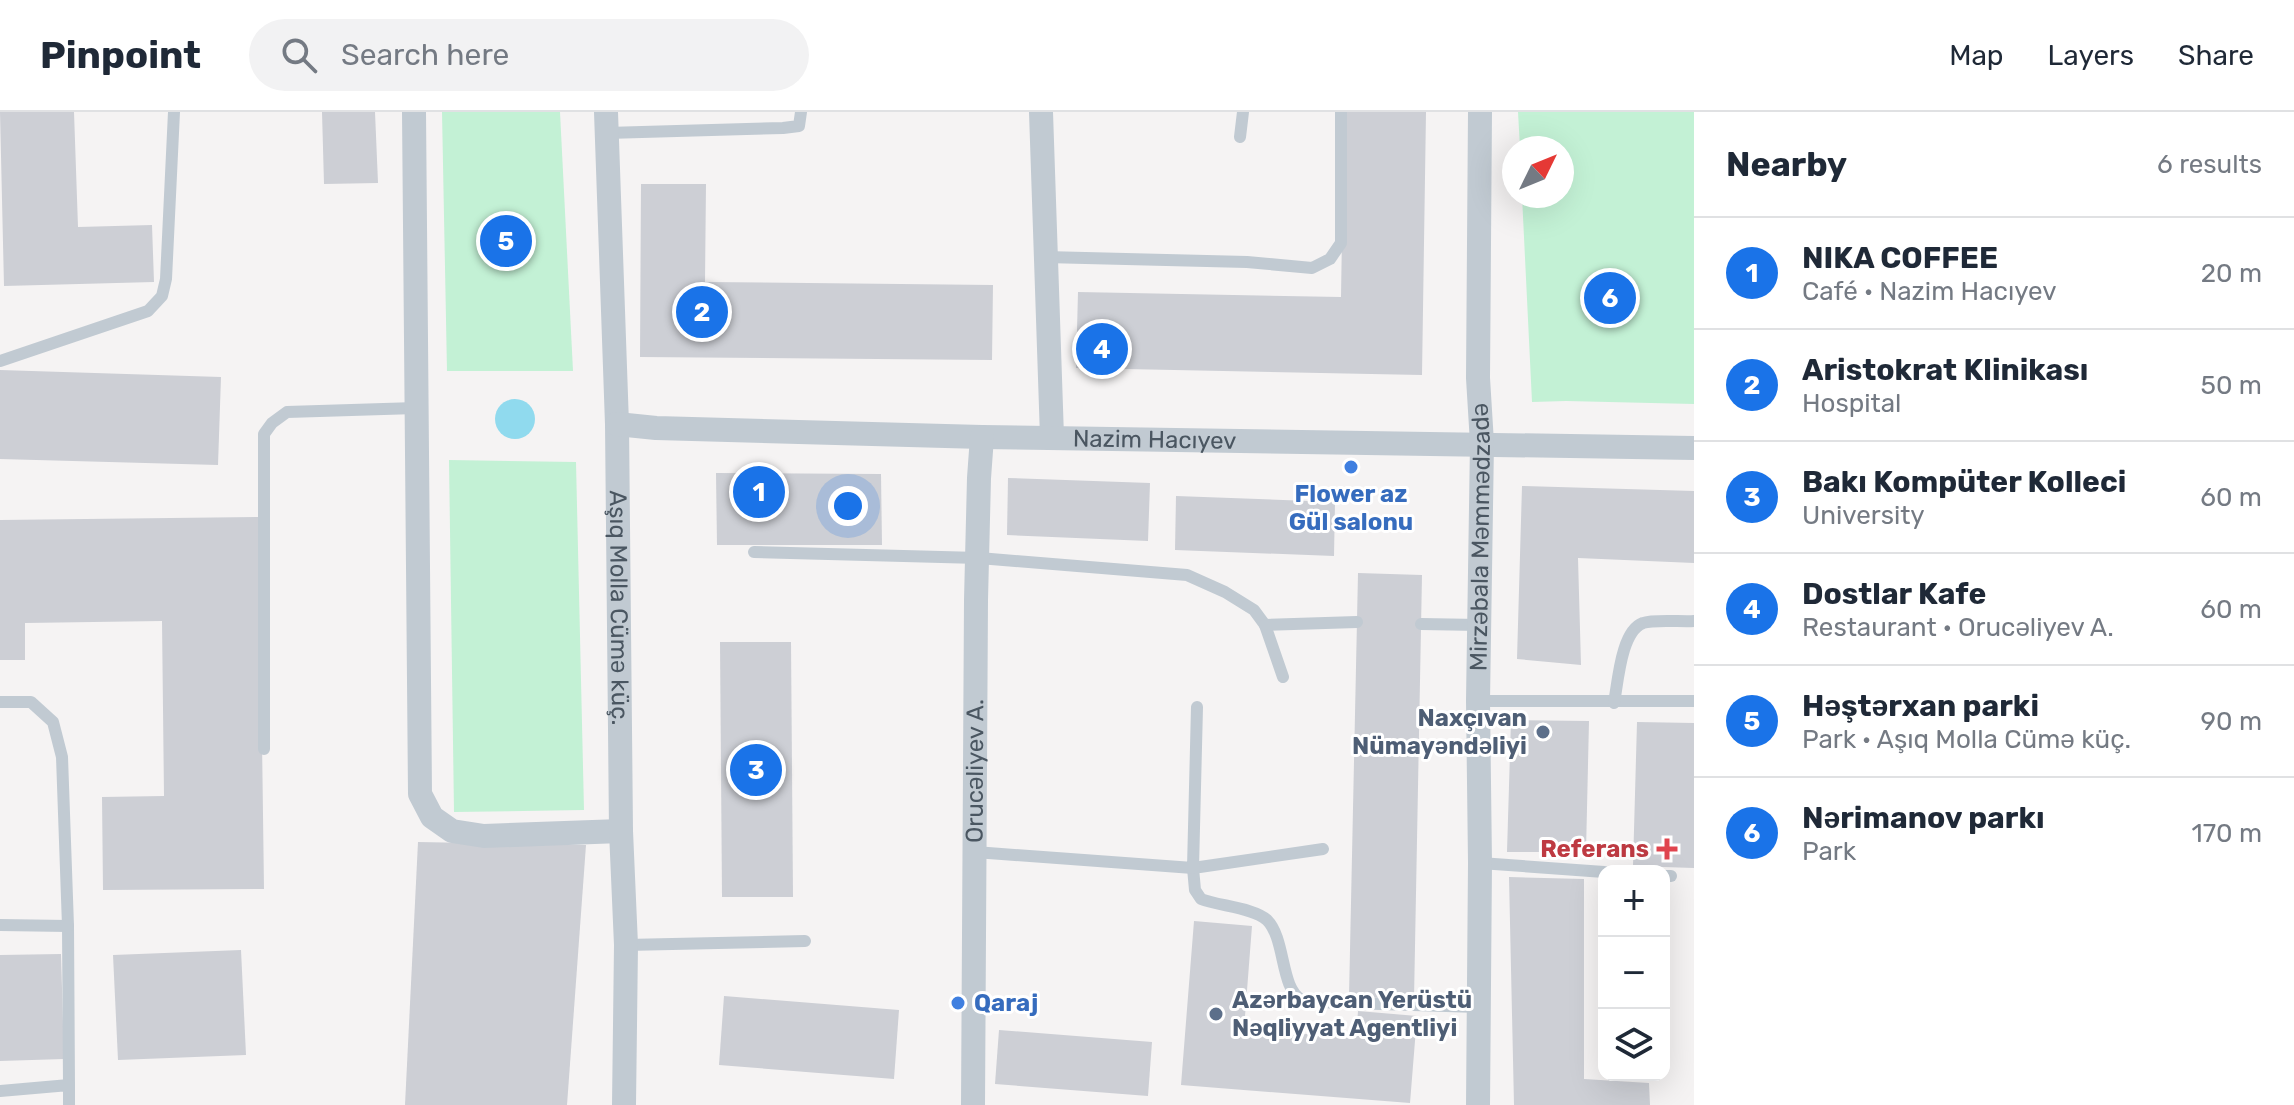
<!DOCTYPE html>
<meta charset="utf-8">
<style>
body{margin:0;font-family:Rubik,sans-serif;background:#f2f2f3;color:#1f2937}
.controls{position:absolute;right:24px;bottom:24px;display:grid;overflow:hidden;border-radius:16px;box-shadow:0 8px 32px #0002}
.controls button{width:72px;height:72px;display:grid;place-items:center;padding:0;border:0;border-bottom:2px solid #e0e1e3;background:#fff;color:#1f2937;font:40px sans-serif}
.compass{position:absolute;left:1502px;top:24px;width:72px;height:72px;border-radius:50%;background:#fff;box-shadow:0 8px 32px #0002;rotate:47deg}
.you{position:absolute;left:848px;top:394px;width:28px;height:28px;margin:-20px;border:6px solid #fff;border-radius:50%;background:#1a73e8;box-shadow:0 0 0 12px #1a73e833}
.badge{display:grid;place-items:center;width:52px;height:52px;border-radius:50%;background:#1a73e8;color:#fff;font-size:26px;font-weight:700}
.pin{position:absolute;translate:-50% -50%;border:4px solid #fff;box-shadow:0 2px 8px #0006}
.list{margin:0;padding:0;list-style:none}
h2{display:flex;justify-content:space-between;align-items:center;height:104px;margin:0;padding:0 32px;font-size:34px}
h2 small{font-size:26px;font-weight:400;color:#747a83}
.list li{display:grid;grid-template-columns:52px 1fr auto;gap:24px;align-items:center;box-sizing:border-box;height:112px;padding:0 32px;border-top:2px solid #e0e1e3}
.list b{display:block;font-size:30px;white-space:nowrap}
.list p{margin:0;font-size:26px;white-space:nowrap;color:#747a83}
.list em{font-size:26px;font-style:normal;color:#747a83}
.icon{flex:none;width:44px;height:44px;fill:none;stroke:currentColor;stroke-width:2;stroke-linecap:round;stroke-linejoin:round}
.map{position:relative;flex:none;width:1694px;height:993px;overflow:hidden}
header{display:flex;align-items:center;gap:48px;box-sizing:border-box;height:112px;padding:0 40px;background:#fff;border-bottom:2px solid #e0e1e3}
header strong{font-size:38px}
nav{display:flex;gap:44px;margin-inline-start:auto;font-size:28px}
.search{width:560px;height:72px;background:#f2f2f3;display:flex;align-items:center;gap:20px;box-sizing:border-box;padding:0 28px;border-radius:44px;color:#747a83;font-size:30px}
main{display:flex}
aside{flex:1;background:#fff}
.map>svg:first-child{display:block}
.green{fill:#c3f1d5}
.water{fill:#90daee}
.building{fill:#cdcfd5}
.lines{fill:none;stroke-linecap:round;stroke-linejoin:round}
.service{stroke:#c1cad2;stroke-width:12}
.minor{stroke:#c1cad2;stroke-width:24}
.shop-dot{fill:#3f7fe0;stroke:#fff;stroke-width:3}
.service-dot{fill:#5c6f8a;stroke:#fff;stroke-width:3}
.health-dot{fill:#e0444e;stroke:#fff;stroke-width:3}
.labels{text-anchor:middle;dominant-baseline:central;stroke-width:6;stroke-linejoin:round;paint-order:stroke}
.street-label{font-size:24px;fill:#4a5661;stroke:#fff}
.shop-label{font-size:24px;font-weight:bold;fill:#366cbe;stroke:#fff}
.service-label{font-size:24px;font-weight:bold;fill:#4e5e75;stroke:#fff;text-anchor:end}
.health-label{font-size:24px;font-weight:bold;fill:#be3a42;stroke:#fff;text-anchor:end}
</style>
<header>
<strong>Pinpoint</strong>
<div class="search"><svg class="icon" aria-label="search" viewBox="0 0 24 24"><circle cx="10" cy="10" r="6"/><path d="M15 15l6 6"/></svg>Search here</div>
<nav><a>Map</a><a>Layers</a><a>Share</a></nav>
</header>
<main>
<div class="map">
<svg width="1694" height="993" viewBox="0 0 1694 993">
<rect width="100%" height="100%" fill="#f5f3f3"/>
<g class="green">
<polygon points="442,0 560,0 573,259 447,259"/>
<polygon points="1518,0 1694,0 1694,292 1566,289 1532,290 1522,84 1562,84 1562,36 1520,36"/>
<polygon points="449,348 576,350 584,698 454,700"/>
</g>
<circle class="water" cx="515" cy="307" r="20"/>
<g class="building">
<polygon points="0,0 74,0 78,115 152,113 154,170 4,174"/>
<polygon points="322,0 375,0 378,71 324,72"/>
<polygon points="1344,0 1426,0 1422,263 1076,256 1078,180 1341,185"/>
<polygon points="641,72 706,72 705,170 993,173 992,248 640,245"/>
<polygon points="0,258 221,265 218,353 0,347"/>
<polygon points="716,361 881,362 882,433 717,433"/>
<polygon points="1008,366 1150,371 1148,429 1007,423"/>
<polygon points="1522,374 1694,379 1694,451 1578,446 1581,553 1517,547"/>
<polygon points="1176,384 1335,390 1334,444 1175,438"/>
<polygon points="259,405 264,777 103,778 102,685 164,684 162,509 25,511 25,548 0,548 0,408"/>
<polygon points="1358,461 1422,463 1414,887 1349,885"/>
<polygon points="720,530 791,530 793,785 722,785"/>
<polygon points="1511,608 1589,609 1586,740 1507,740"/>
<polygon points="1637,610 1694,611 1694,756 1633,754"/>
<polygon points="418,730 586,733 567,993 405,993"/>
<polygon points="1509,765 1584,767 1584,967 1649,971 1650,993 1514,993"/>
<polygon points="1194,809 1252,814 1244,917 1356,926 1358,899 1417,904 1410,991 1181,973"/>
<polygon points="241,838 246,943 118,948 113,843"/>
<polygon points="61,842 64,947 0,949 0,843"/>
<polygon points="724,884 899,898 894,967 719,953"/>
<polygon points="999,918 1152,930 1148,984 995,972"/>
</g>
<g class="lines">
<g class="service">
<polyline points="607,21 783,16 799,14 801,0"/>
<polyline points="1240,25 1243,0"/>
<polyline points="1045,145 1247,150 1312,156 1330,147 1341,131 1341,0"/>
<polyline points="0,249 148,199 162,184 166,167 174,0"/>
<polyline points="754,440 979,446 1187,463 1225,480 1254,498 1265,513 1283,565"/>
<polyline points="1421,512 1479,513"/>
<polyline points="1265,513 1357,510"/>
<polyline points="1478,589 1694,589"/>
<polyline points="0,590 31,590 53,610 62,645 68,814 69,973"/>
<path d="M1614 591C1618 570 1621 519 1643 511 1653 507 1683 510 1694 509"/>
<polyline points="264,637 264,322 272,311 287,300 416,296"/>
<path d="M1323 737 1193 756 1195 778 1201 787C1219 794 1254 796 1267 808 1286 827 1280 877 1302 888 1306 889 1311 889 1315 890L1479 895"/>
<polyline points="975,740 1193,756 1197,595"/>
<polyline points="1480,751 1604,760"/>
<polyline points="1664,764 1671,764"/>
<polyline points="0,813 68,814"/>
<polyline points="626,833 805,829"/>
<polyline points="0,979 69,973 69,993"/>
</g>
<g class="minor">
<polyline points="414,0 420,682 432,705 452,719 484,724 621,719"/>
<path id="s1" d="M606 0 617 312 621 719 626 833 624 993"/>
<polyline points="1041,0 1052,325"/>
<path id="s2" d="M617 312 656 316 982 325 1694 336"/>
<path id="s3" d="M973 993 976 488 979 366 982 325"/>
<path id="s4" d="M1478 993 1480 751 1478 589 1482 331 1478 266 1480 0"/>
</g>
</g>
<g class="shop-dot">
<circle cx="1351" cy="355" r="8"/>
<circle cx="958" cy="891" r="8"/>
</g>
<g class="service-dot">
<circle cx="1543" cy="620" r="8"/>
<circle cx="1216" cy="902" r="8"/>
</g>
<path class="health-dot" d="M1663 725h8v8h8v8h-8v8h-8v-8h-8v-8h8z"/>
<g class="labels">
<g class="street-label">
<text stroke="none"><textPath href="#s2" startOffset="538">Nazim Hacıyev</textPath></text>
<text stroke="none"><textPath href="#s4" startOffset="568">Mirzəbala Məmmədzadə</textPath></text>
<text stroke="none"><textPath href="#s1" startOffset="496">Aşıq Molla Cümə küç.</textPath></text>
<text stroke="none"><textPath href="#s3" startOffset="334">Orucəliyev A.</textPath></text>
</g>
<g class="shop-label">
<text x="1351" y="382">Flower az<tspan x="1351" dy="28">Gül salonu</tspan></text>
<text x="974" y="891" text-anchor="start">Qaraj</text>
</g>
<g class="service-label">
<text x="1527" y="606">Naxçıvan<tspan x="1527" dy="28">Nümayəndəliyi</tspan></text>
<text x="1232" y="888" text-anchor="start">Azərbaycan Yerüstü<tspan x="1232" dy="28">Nəqliyyat Agentliyi</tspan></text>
</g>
<g class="health-label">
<text x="1649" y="737">Referans</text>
</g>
</g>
</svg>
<div class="controls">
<button>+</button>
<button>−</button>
<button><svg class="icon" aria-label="layers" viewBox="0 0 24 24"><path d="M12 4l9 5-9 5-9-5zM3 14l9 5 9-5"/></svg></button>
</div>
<svg class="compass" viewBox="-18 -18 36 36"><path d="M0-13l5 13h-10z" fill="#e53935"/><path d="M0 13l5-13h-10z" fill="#747a83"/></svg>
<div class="you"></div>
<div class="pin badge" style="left:759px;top:380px">1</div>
<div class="pin badge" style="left:702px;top:200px">2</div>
<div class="pin badge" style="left:756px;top:658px">3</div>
<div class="pin badge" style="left:1102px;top:237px">4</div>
<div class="pin badge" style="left:506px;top:129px">5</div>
<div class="pin badge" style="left:1610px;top:186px">6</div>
</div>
<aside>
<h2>Nearby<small>6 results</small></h2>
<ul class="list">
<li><span class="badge">1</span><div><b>NIKA COFFEE</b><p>Café · Nazim Hacıyev</p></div><em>20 m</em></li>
<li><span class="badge">2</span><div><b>Aristokrat Klinikası</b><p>Hospital</p></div><em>50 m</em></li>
<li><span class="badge">3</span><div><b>Bakı Kompüter Kolleci</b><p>University</p></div><em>60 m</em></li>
<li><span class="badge">4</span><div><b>Dostlar Kafe</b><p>Restaurant · Orucəliyev A.</p></div><em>60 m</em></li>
<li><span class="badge">5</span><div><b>Həştərxan parki</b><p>Park · Aşıq Molla Cümə küç.</p></div><em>90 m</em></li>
<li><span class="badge">6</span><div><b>Nərimanov parkı</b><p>Park</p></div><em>170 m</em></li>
</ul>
</aside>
</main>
